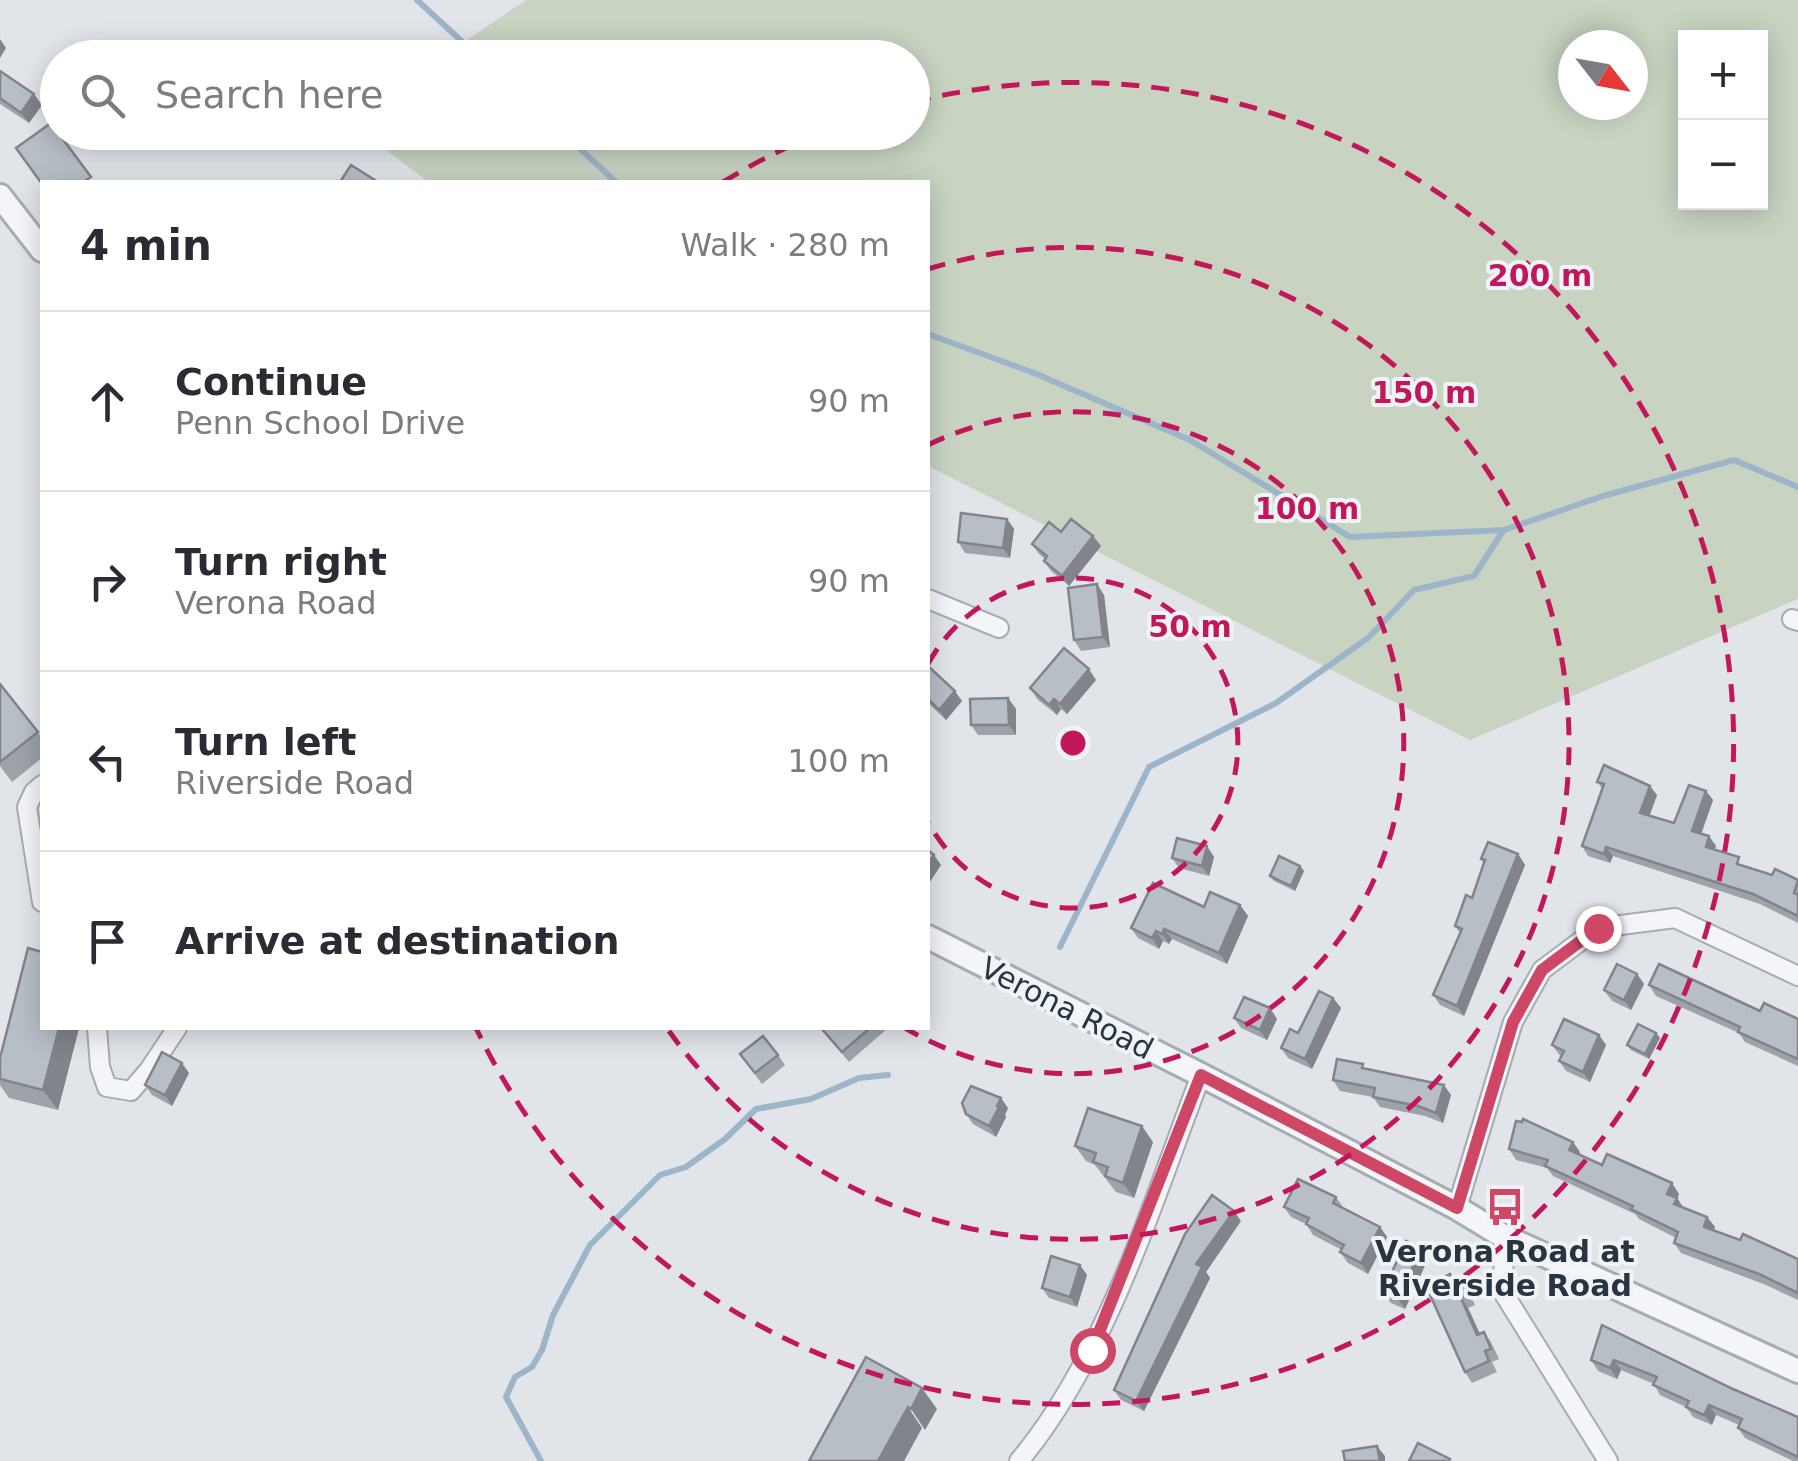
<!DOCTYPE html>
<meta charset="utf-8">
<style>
body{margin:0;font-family:"DejaVu Sans",sans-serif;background:#f7f7f7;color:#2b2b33}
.controls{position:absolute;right:30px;top:30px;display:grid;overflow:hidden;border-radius:0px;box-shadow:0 5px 25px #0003}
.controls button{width:90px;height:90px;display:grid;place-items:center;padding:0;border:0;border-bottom:2px solid #e1e1e2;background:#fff;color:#2b2b33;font:50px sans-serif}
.compass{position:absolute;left:1558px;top:30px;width:90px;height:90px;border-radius:50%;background:#fff;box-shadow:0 5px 25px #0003;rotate:121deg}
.stop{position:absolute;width:30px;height:30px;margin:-22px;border:8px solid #ce4765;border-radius:50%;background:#fff}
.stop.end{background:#ce4765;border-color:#fff;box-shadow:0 2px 10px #0008}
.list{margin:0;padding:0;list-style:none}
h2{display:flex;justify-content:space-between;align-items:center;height:130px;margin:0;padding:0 40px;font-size:42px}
h2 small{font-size:32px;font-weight:400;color:#7c7c81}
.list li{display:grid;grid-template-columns:65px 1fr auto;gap:30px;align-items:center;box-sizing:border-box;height:180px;padding:0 40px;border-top:2px solid #e1e1e2}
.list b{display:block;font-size:38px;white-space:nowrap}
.list p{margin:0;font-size:32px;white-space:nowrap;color:#7c7c81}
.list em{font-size:32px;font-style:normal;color:#7c7c81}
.icon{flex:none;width:55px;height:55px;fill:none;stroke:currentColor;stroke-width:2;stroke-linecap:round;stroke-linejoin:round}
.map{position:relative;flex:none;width:1798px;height:1461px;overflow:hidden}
.search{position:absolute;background:#fff;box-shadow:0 5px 25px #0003;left:40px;top:40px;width:890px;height:110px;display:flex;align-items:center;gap:25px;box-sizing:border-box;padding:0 35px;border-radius:55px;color:#7c7c81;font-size:38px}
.panel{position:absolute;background:#fff;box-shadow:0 5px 25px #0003;left:40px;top:180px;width:890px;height:850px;border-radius:0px}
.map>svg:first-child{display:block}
.green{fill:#c8d3c2;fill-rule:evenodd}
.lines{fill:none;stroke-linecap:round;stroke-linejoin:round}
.stream{stroke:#9cb5c9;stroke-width:6}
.minor-casing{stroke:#a6acb3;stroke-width:22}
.tertiary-casing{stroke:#a6acb3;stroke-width:28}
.minor{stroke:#f4f5f8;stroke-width:18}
.tertiary{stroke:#f4f5f8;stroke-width:22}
.wall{fill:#9ea3aa}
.shaded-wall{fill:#81858b}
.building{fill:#b8bec6;stroke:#81858b;stroke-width:2.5}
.route{stroke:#ce4765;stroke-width:12}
.ring{fill:none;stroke:#c2185b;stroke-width:5;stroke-dasharray:18 12}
.labels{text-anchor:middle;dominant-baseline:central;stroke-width:8;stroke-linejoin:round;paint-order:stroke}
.street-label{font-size:30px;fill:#293441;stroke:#f0f4f7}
.poi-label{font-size:30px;font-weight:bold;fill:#293441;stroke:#f0f4f7}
.centre{fill:#c2185b;stroke:#f0f4f7;stroke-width:5}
.ring-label{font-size:30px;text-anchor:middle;font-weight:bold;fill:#c2185b;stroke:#f0f4f7;stroke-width:8;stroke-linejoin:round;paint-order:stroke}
</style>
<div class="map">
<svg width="1798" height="1461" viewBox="0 0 1798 1461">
<rect width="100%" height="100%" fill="#e1e5e9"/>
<path class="green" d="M526 0H1798V599L1470 740 928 466V182H429L363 133 912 132V58L442 57ZM1686 38H1760V202H1686ZM1573 45H1633V105H1573Z"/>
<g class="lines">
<g class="stream">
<polyline points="417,0 480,58"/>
<polyline points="562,132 616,182"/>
<polyline points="928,334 1034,373 1190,440 1350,537 1504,530 1603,496 1734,460 1798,487"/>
<polyline points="1060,947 1149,767 1276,703 1368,638 1414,590 1474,576 1503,531"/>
<polyline points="541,1461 506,1397 515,1377 532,1367 542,1350 553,1315 590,1245 660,1175 686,1167 725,1139 756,1109 811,1099 859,1078 888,1075"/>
</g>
<g class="minor-casing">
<g id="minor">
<polyline points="928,599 999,628"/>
<polyline points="1792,619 1798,621"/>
<polyline points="42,785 34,792 27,807 42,902"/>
<polyline points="97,1028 100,1067 107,1087 131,1091 149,1070 177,1028"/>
<polyline points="1457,1208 1513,1022 1542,970 1598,928 1675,918 1798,976"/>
<polyline points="1503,1236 1504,1294 1608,1461"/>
<path d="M1019 1461C1106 1357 1153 1201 1201 1075"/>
</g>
</g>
<g class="tertiary-casing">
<g id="tertiary">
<polyline points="0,196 42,250"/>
<polyline points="928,937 1201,1075 1457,1208 1503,1236 1798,1371"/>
</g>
</g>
<use href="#minor" class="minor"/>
<use href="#tertiary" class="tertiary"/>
</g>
<g class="wall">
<polygon points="0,71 42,105 29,123 0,104"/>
<polygon points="1007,519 1014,529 1010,558 965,553 958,542"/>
<polygon points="1061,532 1093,536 1101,546 1069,586 1051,571 1044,561 1045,559 1039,554 1032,544"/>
<polygon points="1104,595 1110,647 1081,651 1074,640"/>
<polygon points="928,666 962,701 946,720 928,703"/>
<polygon points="1096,680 1067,714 1061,709 1057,715 1037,699 1030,688"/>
<polygon points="0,684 42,738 42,758 12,782 0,766"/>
<polygon points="1008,698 1016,709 1016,735 978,735 971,725"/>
<polygon points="1597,782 1657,795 1649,816 1674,823 1706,791 1713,800 1701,834 1716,846 1715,850 1745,867 1772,875 1798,880 1798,923 1760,904 1613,856 1610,863 1588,856 1582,846 1602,788"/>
<polygon points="1518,854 1525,865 1464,1016 1440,1005 1433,995 1460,933 1455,926 1472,898 1484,864 1481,859"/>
<polygon points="1214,857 1209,876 1179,868 1172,858"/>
<polygon points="1300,866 1304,871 1295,891 1274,881 1270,876"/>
<polygon points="1240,905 1248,916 1227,964 1172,939 1169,944 1163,941 1159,949 1138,938 1131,928 1204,907"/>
<polygon points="1637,974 1644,984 1631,1010 1612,1001 1604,990"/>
<polygon points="1649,985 1798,1019 1798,1066 1745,1042 1739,1033 1656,996"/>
<polygon points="1333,998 1341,1008 1312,1069 1288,1058 1281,1048 1298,1033"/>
<polygon points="1270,1008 1277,1019 1267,1040 1241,1028 1234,1018"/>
<polygon points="42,1028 79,1028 58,1110 9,1098 0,1085 0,1058"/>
<polygon points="821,1028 888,1028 849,1062"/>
<polygon points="1656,1033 1660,1038 1649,1059 1631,1050 1627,1045"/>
<polygon points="1599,1035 1606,1045 1590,1082 1566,1071 1559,1061 1561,1057 1552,1045"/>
<polygon points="740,1054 778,1055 785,1065 762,1084"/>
<polygon points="1366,1069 1451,1095 1443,1123 1425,1116 1380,1107 1373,1097 1340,1091 1333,1080"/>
<polygon points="189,1073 172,1106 152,1095 145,1085"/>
<polygon points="1008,1108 1005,1115 1006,1117 996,1137 973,1124 966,1114"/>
<polygon points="1153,1142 1134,1198 1116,1192 1095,1165 1086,1161 1075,1146"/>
<polygon points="1509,1149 1580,1152 1579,1155 1602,1165 1679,1194 1677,1198 1684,1208 1707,1217 1715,1227 1714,1230 1798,1259 1798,1300 1766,1285 1681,1253 1674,1243 1676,1238 1639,1219 1635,1214 1553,1176 1547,1168 1516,1160"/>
<polygon points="1336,1197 1343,1207 1380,1227 1387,1237 1368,1274 1348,1263 1340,1252 1342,1250 1313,1235 1306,1224 1291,1217 1284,1207"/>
<polygon points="1241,1221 1206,1272 1210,1278 1144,1411 1121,1400 1114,1390"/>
<polygon points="1421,1248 1428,1259 1405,1309 1391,1303 1383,1292"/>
<polygon points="1450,1274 1456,1281 1468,1290 1475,1305 1468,1308 1480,1334 1484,1332 1491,1342 1499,1359 1492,1362 1497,1372 1472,1383 1465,1372"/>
<polygon points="1087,1275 1077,1307 1049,1298 1042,1288"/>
<polygon points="1602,1325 1733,1389 1798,1417 1798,1461 1793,1461 1745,1438 1738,1428 1739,1425 1716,1415 1712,1425 1693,1417 1686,1407 1660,1395 1654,1384 1621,1370 1617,1379 1598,1371 1591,1360"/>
</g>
<g class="shaded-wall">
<polygon points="0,39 6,48 0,58"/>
<polygon points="34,94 42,105 29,123 21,113"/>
<polygon points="1007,519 1014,529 1010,558 1003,548"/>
<polygon points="1093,536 1101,546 1069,586 1062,576"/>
<polygon points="1097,584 1104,595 1110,647 1103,637"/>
<polygon points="1089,669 1096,680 1067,714 1060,704"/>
<polygon points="955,691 962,701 946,720 939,710"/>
<polygon points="1008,698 1016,709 1016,735 1009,725"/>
<polygon points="1054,699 1061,709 1057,715 1049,705"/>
<polygon points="1650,786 1657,795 1647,823 1640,813"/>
<polygon points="1706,791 1713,800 1699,840 1692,831"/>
<polygon points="1709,836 1716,846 1712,856 1706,847"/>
<polygon points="1207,846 1214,857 1209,876 1202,866"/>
<polygon points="1606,847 1613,856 1610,863 1604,854"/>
<polygon points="1518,854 1525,865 1464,1016 1457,1006"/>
<polygon points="934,855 941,865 928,885 928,864"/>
<polygon points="1300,866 1304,871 1295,891 1291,886"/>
<polygon points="1240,905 1248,916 1227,964 1219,953"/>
<polygon points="1164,929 1172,939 1169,944 1162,934"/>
<polygon points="1156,931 1163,941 1159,949 1152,938"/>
<polygon points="1637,974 1644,984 1631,1010 1624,1000"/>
<polygon points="1333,998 1341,1008 1312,1069 1305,1059"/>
<polygon points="1270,1008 1277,1019 1267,1040 1260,1030"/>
<polygon points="59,1028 79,1028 58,1110 43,1090"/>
<polygon points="1656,1033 1660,1038 1649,1059 1645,1054"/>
<polygon points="1599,1035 1606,1045 1590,1082 1583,1072"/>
<polygon points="182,1063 189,1073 172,1106 165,1095"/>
<polygon points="1444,1085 1451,1095 1443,1123 1436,1113"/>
<polygon points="1001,1098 1008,1108 1005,1115 1006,1117 996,1137 989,1126"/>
<polygon points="1142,1126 1153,1142 1134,1198 1123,1183"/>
<polygon points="1573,1142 1580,1152 1577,1160 1569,1150"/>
<polygon points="1672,1183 1679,1194 1676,1201 1677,1198 1684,1209 1681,1215 1667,1194"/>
<polygon points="1234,1211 1241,1221 1206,1272 1210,1278 1144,1411 1136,1401 1196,1264"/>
<polygon points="1707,1217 1715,1227 1711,1237 1704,1227"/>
<polygon points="1380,1227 1387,1237 1368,1274 1361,1263"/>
<polygon points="1421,1248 1428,1259 1405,1309 1398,1299"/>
<polygon points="1080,1265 1087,1275 1077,1307 1070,1297"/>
<polygon points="1461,1298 1468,1308 1485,1345 1477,1335"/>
<polygon points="1614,1360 1621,1370 1617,1379 1610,1368"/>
<polygon points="922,1388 937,1409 925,1430 911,1409"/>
<polygon points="1709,1405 1716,1415 1712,1425 1704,1415"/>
<polygon points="908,1407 922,1428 904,1461 878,1461"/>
<polygon points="1377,1446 1385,1456 1385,1461 1380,1461"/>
</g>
<g class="building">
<polygon points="0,71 34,94 21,113 0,98"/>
<polygon points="51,123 91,177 83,182 42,184 16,148"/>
<polygon points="351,165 378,182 340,182"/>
<polygon points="961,513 1007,519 1003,548 958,542"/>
<polygon points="1071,519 1093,536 1062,576 1044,561 1047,556 1032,544 1049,522 1061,532"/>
<polygon points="1097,584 1103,637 1074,640 1068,588"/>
<polygon points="1064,648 1089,669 1060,704 1054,699 1049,705 1030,688"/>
<polygon points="928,666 955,691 939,710 928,699"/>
<polygon points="0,684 38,732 0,762"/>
<polygon points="1008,698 1009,725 971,725 970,699"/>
<polygon points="1604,765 1650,786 1640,813 1674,823 1689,785 1706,791 1692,831 1709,836 1706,847 1739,857 1737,864 1772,875 1775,869 1798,880 1794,893 1798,895 1798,916 1753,894 1606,847 1604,854 1582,846 1604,784 1597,782"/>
<polygon points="1177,838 1207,846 1202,866 1172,858"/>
<polygon points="1488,842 1518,854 1457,1006 1433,995 1462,929 1455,926 1466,895 1472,898 1485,860 1481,859"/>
<polygon points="928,850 934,855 928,864"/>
<polygon points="1279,856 1300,866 1291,886 1270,876"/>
<polygon points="1153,883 1204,907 1210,892 1240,905 1219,953 1164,929 1162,934 1156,931 1152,938 1131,928"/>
<polygon points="28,948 42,952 42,1028 59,1028 43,1090 0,1079 0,1058"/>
<polygon points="1617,964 1637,974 1624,1000 1604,990"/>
<polygon points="1659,964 1760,1011 1764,1003 1798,1019 1798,1059 1738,1032 1740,1027 1649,985"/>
<polygon points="1319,991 1333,998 1305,1059 1281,1048 1290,1029 1298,1033"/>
<polygon points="1244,997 1270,1008 1260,1030 1234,1018"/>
<polygon points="1564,1019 1599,1035 1583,1072 1559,1061 1564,1051 1552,1045"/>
<polygon points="1638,1024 1656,1033 1645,1054 1627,1045"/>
<polygon points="821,1028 870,1028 842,1052"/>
<polygon points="763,1036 778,1055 755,1073 740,1054"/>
<polygon points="162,1052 182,1063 165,1095 145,1085"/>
<polygon points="1337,1059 1363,1064 1362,1068 1444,1085 1436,1113 1418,1106 1373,1097 1375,1088 1333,1080"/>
<polygon points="971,1086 1001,1098 997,1106 999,1107 989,1126 966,1114 962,1103"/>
<polygon points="1088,1108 1142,1126 1123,1183 1105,1176 1108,1167 1093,1162 1096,1153 1075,1146"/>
<polygon points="1523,1119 1573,1142 1569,1150 1602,1165 1607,1154 1672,1183 1667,1194 1677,1198 1674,1204 1707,1217 1704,1227 1740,1240 1743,1234 1798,1259 1798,1293 1759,1274 1674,1243 1678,1232 1631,1209 1633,1206 1545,1166 1548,1160 1509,1149 1516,1121 1522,1122"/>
<polygon points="1298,1179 1336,1197 1333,1203 1380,1227 1361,1263 1340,1252 1344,1245 1306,1224 1309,1218 1284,1207"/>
<polygon points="1212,1195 1234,1211 1196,1264 1202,1267 1136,1401 1114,1390 1185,1234"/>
<polygon points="1406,1241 1421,1248 1398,1299 1383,1292"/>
<polygon points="1051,1256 1080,1265 1070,1297 1042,1288"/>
<polygon points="1450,1274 1454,1282 1460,1279 1468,1295 1461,1298 1477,1335 1484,1332 1491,1349 1485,1351 1489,1361 1465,1372 1426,1286"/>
<polygon points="1602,1325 1733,1389 1798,1417 1798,1457 1738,1428 1742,1419 1709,1405 1704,1415 1686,1407 1689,1401 1653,1385 1657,1377 1614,1360 1610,1368 1591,1360"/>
<polygon points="866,1357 922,1388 911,1409 908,1407 878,1461 809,1461"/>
<polygon points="1418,1443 1450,1459 1449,1461 1409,1461"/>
<polygon points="1377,1446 1380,1461 1345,1461 1343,1451"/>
</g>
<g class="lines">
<polyline class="route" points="1092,1350 1201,1075 1457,1208 1513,1022 1542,970 1598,928"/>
</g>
<g class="ring">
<path d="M928 664A165 165 0 1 1 928 822"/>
<path d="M928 445A331 331 0 1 1 905 1028"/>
<path d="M928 269A496 496 0 1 1 669 1031"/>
<path d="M723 182A661 661 0 0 1 815 135M913 102A661 661 0 1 1 476 1028"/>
</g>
<defs>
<g id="bus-bare" transform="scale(3)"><path d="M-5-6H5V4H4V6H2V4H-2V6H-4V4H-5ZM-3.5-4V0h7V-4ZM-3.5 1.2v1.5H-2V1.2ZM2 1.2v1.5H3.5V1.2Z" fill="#ce4765" stroke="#f0f4f7" stroke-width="2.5" paint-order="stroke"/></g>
</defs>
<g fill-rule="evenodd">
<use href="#bus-bare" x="1505" y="1207"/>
</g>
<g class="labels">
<g class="street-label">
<text transform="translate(1067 1008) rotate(27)">Verona Road</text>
</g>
<g class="poi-label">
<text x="1505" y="1251">Verona Road at<tspan x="1505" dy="34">Riverside Road</tspan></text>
</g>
</g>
<circle cx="1073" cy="743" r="15" class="centre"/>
<g class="ring-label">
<text x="1540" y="286">200 m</text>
<text x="1424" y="403">150 m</text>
<text x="1307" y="519">100 m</text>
<text x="1190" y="637">50 m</text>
</g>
</svg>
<div class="controls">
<button>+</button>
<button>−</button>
</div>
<svg class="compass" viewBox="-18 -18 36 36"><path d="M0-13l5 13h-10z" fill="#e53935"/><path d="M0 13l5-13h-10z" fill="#7c7c81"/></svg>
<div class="stop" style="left:1092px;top:1350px"></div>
<div class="stop end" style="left:1598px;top:928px"></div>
<div class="search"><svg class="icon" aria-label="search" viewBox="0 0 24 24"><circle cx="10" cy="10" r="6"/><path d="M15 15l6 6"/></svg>Search here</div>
<section class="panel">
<h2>4 min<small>Walk · 280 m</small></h2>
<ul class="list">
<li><svg class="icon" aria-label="ahead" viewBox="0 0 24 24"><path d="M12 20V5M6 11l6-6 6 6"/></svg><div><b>Continue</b><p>Penn School Drive</p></div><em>90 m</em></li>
<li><svg class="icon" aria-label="right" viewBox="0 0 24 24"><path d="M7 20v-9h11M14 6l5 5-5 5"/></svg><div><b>Turn right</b><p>Verona Road</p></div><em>90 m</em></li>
<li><svg class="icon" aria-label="left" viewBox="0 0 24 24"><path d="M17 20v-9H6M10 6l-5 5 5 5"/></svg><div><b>Turn left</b><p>Riverside Road</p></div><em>100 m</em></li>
<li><svg class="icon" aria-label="arrive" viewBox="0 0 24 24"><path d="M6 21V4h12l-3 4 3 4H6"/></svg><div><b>Arrive at destination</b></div></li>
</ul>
</section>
</div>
